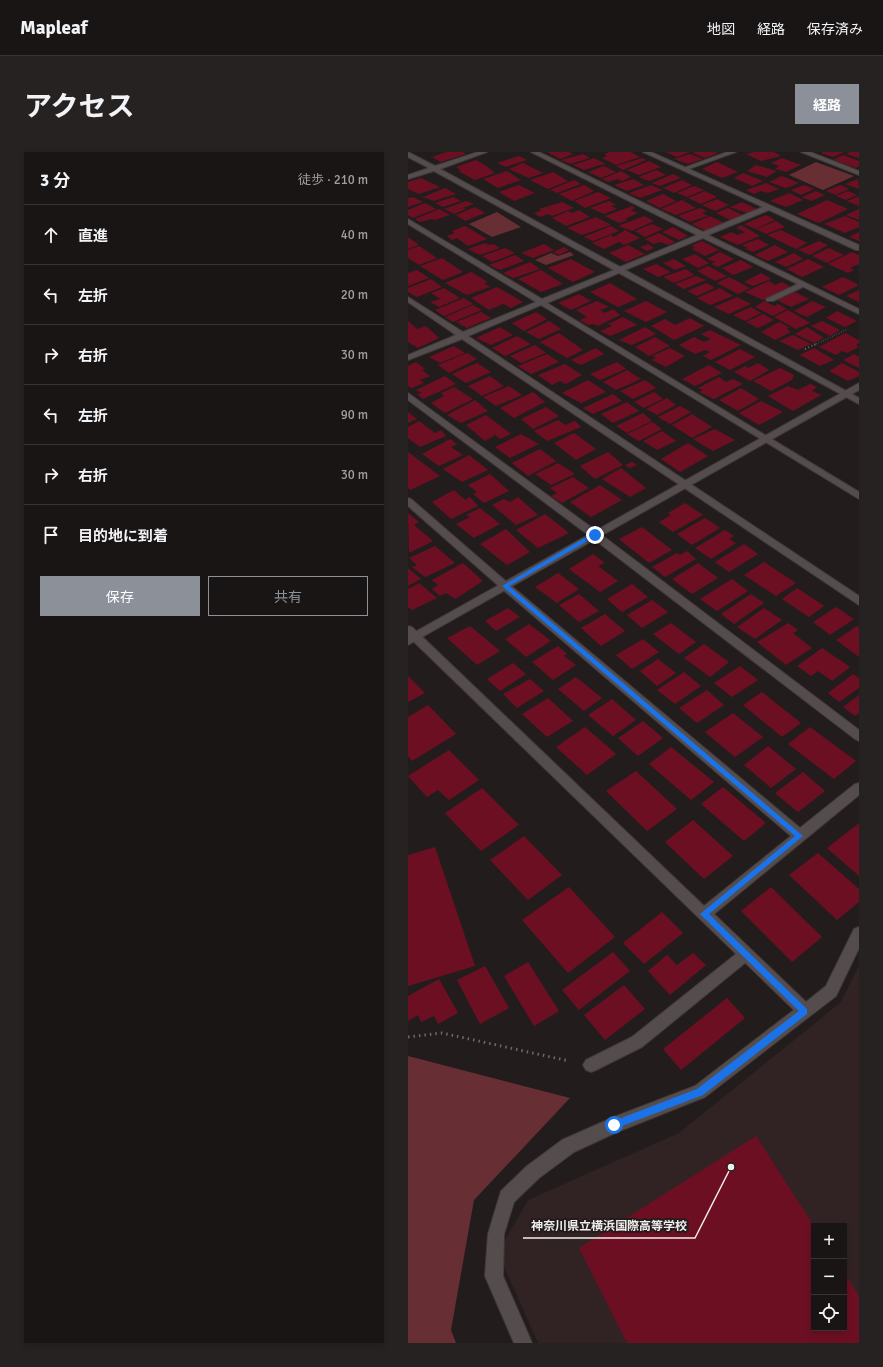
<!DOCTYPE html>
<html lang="ja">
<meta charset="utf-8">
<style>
body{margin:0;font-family:Signika,"Noto Sans JP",sans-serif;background:#272222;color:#f1f3f6}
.controls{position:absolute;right:12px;bottom:12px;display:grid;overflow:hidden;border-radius:0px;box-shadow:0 2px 6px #0003}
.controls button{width:36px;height:36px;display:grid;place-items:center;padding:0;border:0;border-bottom:1px solid #383434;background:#1a1515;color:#f1f3f6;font:20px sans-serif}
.stop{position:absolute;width:12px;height:12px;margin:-9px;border:3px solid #1a73e8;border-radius:50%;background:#fff}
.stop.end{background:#1a73e8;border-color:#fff;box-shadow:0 1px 4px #0008}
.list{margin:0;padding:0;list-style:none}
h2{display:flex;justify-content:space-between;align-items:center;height:52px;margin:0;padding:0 16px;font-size:17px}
h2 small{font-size:13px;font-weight:400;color:#9f9fa0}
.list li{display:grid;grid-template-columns:26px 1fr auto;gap:12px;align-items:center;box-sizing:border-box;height:60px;padding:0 16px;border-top:1px solid #383434}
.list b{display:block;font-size:15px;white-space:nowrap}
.list em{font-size:13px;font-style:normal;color:#9f9fa0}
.actions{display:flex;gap:8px;padding:12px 16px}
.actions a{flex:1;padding:9px 0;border:1px solid #8c9099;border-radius:0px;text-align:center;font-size:14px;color:#8c9099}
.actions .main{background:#8c9099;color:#fff}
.icon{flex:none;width:22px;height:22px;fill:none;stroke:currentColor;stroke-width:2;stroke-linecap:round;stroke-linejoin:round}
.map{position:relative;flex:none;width:451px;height:1191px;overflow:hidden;border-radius:0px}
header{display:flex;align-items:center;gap:24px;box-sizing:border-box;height:56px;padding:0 20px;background:#1a1515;border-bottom:1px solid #383434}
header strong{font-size:19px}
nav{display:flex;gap:22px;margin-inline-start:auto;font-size:14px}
.intro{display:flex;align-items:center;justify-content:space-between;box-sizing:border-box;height:96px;padding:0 24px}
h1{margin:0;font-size:28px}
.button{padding:10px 18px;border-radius:0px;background:#8c9099;color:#fff;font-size:14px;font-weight:700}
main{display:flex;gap:24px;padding:0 24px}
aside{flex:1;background:#1a1515;border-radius:0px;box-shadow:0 2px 6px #0003}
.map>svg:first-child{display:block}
.built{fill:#312324;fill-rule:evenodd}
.green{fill:#672e34}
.building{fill:#6d0f23}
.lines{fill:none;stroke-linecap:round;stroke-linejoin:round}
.service-casing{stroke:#3f3a3a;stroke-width:2}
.minor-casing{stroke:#3f3a3a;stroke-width:2}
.tertiary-casing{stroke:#3f3a3a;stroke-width:2}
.path-far2{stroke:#6e6868;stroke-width:1.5;stroke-dasharray:0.5 2;stroke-linecap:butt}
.path-far1{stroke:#6e6868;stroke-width:2;stroke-dasharray:1 2.5;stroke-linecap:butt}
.path{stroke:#6e6868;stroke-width:3;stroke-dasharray:1.5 4;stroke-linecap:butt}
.service{fill:#554d4d;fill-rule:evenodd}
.minor{fill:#554d4d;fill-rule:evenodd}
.tertiary{fill:#554d4d;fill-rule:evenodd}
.route{fill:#1a73e8}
.leader{fill:none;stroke:#f2eded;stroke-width:1.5}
.callout-dot{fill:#f2eded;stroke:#231c1c;stroke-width:1.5}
.callout-label{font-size:12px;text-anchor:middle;font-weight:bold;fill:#f2eded;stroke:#231c1c;stroke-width:4;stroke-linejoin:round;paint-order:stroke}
</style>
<header>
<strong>Mapleaf</strong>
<nav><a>地図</a><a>経路</a><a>保存済み</a></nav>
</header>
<div class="intro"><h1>アクセス</h1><a class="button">経路</a></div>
<main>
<aside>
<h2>3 分<small>徒歩 · 210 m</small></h2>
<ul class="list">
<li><svg class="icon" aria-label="ahead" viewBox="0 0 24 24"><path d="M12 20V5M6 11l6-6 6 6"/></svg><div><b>直進</b></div><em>40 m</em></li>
<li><svg class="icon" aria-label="left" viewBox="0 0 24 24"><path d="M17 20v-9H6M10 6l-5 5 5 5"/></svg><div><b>左折</b></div><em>20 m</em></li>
<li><svg class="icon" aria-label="right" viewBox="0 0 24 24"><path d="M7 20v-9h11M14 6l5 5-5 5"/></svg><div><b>右折</b></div><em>30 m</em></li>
<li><svg class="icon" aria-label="left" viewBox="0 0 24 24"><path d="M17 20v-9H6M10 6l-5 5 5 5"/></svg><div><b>左折</b></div><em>90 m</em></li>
<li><svg class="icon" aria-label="right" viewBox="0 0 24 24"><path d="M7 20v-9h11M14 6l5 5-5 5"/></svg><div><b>右折</b></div><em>30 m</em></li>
<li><svg class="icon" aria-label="arrive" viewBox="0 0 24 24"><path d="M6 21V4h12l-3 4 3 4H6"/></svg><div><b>目的地に到着</b></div></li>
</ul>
<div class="actions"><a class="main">保存</a><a>共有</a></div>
</aside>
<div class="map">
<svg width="451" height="1191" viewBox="0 0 451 1191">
<rect width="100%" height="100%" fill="#231c1c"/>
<path class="built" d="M451 813V1191H130L90 1101 120 1048 271 981 433 850ZM406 1074H436V1176H406Z"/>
<g class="green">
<polygon points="408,10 446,24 415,38 381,23"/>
<polygon points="89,60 113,75 84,85 61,72"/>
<polygon points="162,100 166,103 138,113 127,108 143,101 150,104"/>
<polygon points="0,904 162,946 66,1048 43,1178 48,1191 0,1191"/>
</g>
<g class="building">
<polygon points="39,0 55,0 58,2 33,10 24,5"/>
<polygon points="139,0 161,0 165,2 152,7"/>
<polygon points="202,0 222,0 232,5 208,13 194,6 199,4 196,2"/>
<polygon points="257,0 282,0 269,5"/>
<polygon points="287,0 308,0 310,1 297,6 285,1"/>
<polygon points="346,0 366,0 373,4 353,9 338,2"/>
<polygon points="415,0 436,0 425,5 413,1"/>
<polygon points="442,0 451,0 451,6 438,2"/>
<polygon points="175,2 182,6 163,12 153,8"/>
<polygon points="282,2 295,7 280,12 266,7"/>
<polygon points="435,3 451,9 451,14 448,16 425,8"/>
<polygon points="111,4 119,8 98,15 89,11"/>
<polygon points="186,6 198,12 192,13 176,18 165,13"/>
<polygon points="234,6 238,8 215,18 208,14"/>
<polygon points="374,6 393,13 378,20 367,17 371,14 363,11"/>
<polygon points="68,8 77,13 87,21 67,28 50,19 53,18 48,15"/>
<polygon points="241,9 253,15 231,23 219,18"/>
<polygon points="309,10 330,20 314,26 294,17"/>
<polygon points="115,11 135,21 121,26 101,17"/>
<polygon points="348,13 369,19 359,25 339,19"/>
<polygon points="196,14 208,20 193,26 180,20"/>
<polygon points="248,18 258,23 241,29 231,25"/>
<polygon points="99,19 113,28 90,36 75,27"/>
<polygon points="213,19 223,25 214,29 209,27 200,30 194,27"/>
<polygon points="145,20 160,29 140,37 122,28"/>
<polygon points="335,21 355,29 344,34 326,26"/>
<polygon points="265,22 273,26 252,34 244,31"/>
<polygon points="374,24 391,31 378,36 361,30"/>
<polygon points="13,26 32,35 11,42 0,37 0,30"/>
<polygon points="225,27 236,33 219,39 206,33"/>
<polygon points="450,27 451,37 437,32"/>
<polygon points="166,28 173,32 149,41 142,38"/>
<polygon points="274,28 284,33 266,41 255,36"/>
<polygon points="358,31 371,37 360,41 353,39 346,42 338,38"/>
<polygon points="111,33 127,41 106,49 91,40"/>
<polygon points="176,33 186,39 164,49 151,42"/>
<polygon points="243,33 254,38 232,46 221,41"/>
<polygon points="396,33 406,37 393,43 383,38"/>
<polygon points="432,33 441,37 428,43 418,39"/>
<polygon points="286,34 296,38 279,45 269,41"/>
<polygon points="37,36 48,42 26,49 15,45"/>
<polygon points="297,39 309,45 293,52 280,46"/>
<polygon points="408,39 417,43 403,49 394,45"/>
<polygon points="440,39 449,43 438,48 428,44"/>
<polygon points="190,40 203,46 177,56 166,49"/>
<polygon points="381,41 395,48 378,55 362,49"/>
<polygon points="255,42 268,49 252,56 238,49"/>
<polygon points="451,44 451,54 439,49"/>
<polygon points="5,45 15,50 0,55 0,46"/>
<polygon points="45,45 53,49 35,55 27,51"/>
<polygon points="309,47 321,53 307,59 294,53"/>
<polygon points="274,48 288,56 268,63 253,57"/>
<polygon points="419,48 440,57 411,71 389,62"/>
<polygon points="58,49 66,52 55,56 58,57 46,62 36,57"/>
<polygon points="201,49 208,53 203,54 209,57 196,62 182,56"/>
<polygon points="154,50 166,56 144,64 140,62 132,65 126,61 133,59 131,57"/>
<polygon points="334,50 349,57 339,61 322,55"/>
<polygon points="17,51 28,57 5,66 0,63 0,58"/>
<polygon points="224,54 227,56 223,58 230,61 217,67 220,68 211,71 197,64"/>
<polygon points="67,55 77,61 57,69 48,63"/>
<polygon points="292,56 299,59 294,61 300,64 282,70 270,64"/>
<polygon points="320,56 334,63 322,68 308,61"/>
<polygon points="31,57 42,63 27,68 24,67 12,70 7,67"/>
<polygon points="451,57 451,68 438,63"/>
<polygon points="171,58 182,65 158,74 144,66 160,59 164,61"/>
<polygon points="358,63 367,68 347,77 336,72"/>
<polygon points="236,64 246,69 224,79 210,74"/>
<polygon points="302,64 316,71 298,79 284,72"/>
<polygon points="437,64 451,70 451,75 437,81 416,72"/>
<polygon points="188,65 203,73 174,83 159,76"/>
<polygon points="368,69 377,75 358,82 348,77"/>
<polygon points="244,72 255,77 237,85 227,79"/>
<polygon points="333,73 352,84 330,93 312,85 323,80 329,83 337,80 328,76"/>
<polygon points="57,74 79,87 60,94 49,86 44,88 39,84 47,81 44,79"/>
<polygon points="203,74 211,79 185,89 176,85"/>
<polygon points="265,75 280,84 271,88 254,80"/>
<polygon points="217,78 232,86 216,93 211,90 196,97 184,91 203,83 206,85"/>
<polygon points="373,78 399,91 388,97 359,83"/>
<polygon points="451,80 451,89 441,85"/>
<polygon points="251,81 267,90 260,93 252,90 245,92 237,87"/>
<polygon points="0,85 11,93 0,97"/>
<polygon points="350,87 361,93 345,100 337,97 340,96 334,93"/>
<polygon points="294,89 311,98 297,104 284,97 287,95 283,94"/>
<polygon points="411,89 420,93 402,103 390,98"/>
<polygon points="77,91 81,93 86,92 92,96 72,103 60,97"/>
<polygon points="136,92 146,98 125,106 113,101"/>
<polygon points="240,92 246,96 239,99 232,95"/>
<polygon points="220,93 237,102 218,110 201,101"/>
<polygon points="367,93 380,100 360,109 347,103"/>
<polygon points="11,94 29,106 11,113 0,106 0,98"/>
<polygon points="156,95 161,98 151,103 145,100"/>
<polygon points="97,96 107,101 84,110 74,104"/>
<polygon points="421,96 436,103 419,111 404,104"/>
<polygon points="312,100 326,107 310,115 303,112 307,110 299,107"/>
<polygon points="444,100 451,103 451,112 442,116 446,118 440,121 420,112"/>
<polygon points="386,101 395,107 378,115 367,110"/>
<polygon points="287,102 301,111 290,116 274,107"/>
<polygon points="107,103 116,109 92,118 81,113"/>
<polygon points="34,106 55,120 35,128 12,114"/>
<polygon points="163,107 187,120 165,130 140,116"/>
<polygon points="266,107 278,114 267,118 255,111"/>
<polygon points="400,107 416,115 394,125 379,117"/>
<polygon points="333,108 345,115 325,123 314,116"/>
<polygon points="122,110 132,117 105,126 95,121"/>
<polygon points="248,112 263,120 250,125 235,117"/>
<polygon points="300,114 319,124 307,129 289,119"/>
<polygon points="278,117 286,123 266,131 255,125"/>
<polygon points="9,118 21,126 0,134 0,121"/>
<polygon points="133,118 155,132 133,140 110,127"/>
<polygon points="63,120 80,130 76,131 82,135 59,143 37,131"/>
<polygon points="353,121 363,127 345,134 336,130"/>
<polygon points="288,124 298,128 276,137 267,132"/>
<polygon points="321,125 342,136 330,142 309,131"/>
<polygon points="435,125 451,133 431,143 414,135"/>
<polygon points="23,127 34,135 9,145 0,140 0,136"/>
<polygon points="361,129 367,133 374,130 383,135 355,148 337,140"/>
<polygon points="202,131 229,147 210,155 182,140"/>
<polygon points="299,131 307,136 289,144 279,139"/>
<polygon points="89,135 115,150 103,156 95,152 81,158 63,146"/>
<polygon points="36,136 52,146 31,155 22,150 32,147 23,141"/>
<polygon points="312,136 325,144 302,153 289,146"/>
<polygon points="451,138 451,150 438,144"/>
<polygon points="387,140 401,147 383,155 369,148"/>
<polygon points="171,142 183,149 163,158 150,151"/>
<polygon points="329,145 343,152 321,162 306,155"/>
<polygon points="56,146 65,152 36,164 27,158"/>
<polygon points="189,149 201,155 192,158 197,161 205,157 212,163 190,174 185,172 180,173 172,168 179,165 168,158"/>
<polygon points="238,149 259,160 238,170 216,159"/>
<polygon points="356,149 366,154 370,152 379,157 365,164 347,155"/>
<polygon points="404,149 418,155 399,165 386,159"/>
<polygon points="65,153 74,158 45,170 37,165"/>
<polygon points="343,155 353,161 337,169 325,163"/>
<polygon points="380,158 402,171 388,177 366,165"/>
<polygon points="429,159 449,169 437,175 418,166"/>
<polygon points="73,160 83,166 59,176 48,170"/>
<polygon points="128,160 139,167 116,179 104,171"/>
<polygon points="355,162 366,168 350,176 338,170"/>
<polygon points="215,165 229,173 202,184 192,179 204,174 200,172"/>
<polygon points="282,166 296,174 266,188 243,174 257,167 267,173"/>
<polygon points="0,169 9,177 18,174 31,186 10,196 0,190"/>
<polygon points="141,169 153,177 131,187 118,180"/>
<polygon points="414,169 432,178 422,184 403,174"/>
<polygon points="371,170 381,175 379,177 383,180 367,188 353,180"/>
<polygon points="92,175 105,183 83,193 68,186"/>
<polygon points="237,175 248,182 224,193 211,188"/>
<polygon points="399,175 416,186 406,191 387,182"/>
<polygon points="302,178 333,193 303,208 295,204 302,200 297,198 287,202 271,193 286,185 296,190 303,187 293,182"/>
<polygon points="151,181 175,198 159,206 132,190"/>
<polygon points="437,181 451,188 451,191 448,193 451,195 439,201 434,199 428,203 411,195"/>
<polygon points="385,183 403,192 390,198 371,189"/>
<polygon points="109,184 123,192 97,204 84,196"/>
<polygon points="247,185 262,194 241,204 227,195"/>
<polygon points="127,193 138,201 113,211 102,204"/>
<polygon points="46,194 57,201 32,211 21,205"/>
<polygon points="188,196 196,202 173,213 163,208"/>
<polygon points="262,196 277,204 258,215 244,208 248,205 244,204"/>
<polygon points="406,196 426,208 412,214 392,203"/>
<polygon points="332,197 347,205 322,218 307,210"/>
<polygon points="59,201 69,207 41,221 30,213"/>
<polygon points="139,202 151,210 123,222 110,214"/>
<polygon points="446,202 451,205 451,216 435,208"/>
<polygon points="8,210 17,217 14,218 22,224 12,228 16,231 3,236 0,234 0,214"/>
<polygon points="209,210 218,217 192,228 182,222"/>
<polygon points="69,211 83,220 58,231 44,222"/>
<polygon points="350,211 361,218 342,229 326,220 337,214 340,216"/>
<polygon points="434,211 451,220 451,224 440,229 421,219"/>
<polygon points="157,212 174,223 158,232 152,229 144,233 130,223"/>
<polygon points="301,213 314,221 287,234 274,227"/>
<polygon points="372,216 386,223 384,228 363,239 345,229"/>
<polygon points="219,218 233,227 208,238 195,230"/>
<polygon points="37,224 48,232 15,247 9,242 14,241 8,238"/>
<polygon points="82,224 96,234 74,244 60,234"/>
<polygon points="311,225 318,230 325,227 335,232 306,247 291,240 295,238 290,236"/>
<polygon points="180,228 198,240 173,251 154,241"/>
<polygon points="237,228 248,236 225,247 212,239"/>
<polygon points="402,232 409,235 404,239 413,243 385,259 360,244 380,234 390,238"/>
<polygon points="101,234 114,243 88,254 75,245"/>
<polygon points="46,235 65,247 37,261 23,251 36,244 33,241"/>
<polygon points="333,236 351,247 330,259 311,248"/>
<polygon points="125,240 137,250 106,266 92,256"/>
<polygon points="246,240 255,247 236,256 226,250"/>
<polygon points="205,242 214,249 185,262 175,256"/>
<polygon points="259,246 268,253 249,263 238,257"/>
<polygon points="67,248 80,259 53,271 39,263"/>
<polygon points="353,249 375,260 351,273 331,261"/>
<polygon points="219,250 231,259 205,271 193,262"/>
<polygon points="272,254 283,260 262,272 250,265"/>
<polygon points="138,255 151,264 125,277 113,267"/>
<polygon points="0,260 9,267 0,271"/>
<polygon points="235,261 244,269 219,281 208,274"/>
<polygon points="284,262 304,275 284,286 264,273"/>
<polygon points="78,263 103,282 92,287 87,283 77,289 58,273"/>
<polygon points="150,268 157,273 167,269 173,275 139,289 126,279"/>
<polygon points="11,269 27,281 33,278 38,284 12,295 0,286 0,275"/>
<polygon points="244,270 254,277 231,289 219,282"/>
<polygon points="307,277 327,288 305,299 285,287"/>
<polygon points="254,279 268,289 249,298 235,289"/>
<polygon points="166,281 188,297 168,308 146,291"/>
<polygon points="113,282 131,292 102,306 87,295"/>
<polygon points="42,287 49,292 43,295 55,303 31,314 14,302"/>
<polygon points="280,291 300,304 272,320 253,307"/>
<polygon points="132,297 148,309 120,324 104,311"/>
<polygon points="0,300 32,324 2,338 0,336"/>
<polygon points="200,300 215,313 187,327 172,314"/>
<polygon points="61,303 80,318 54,330 35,317"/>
<polygon points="224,310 229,313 222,316 217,313"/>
<polygon points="150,311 167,322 143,333 127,322"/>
<polygon points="213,316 238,336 222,345 194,327"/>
<polygon points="82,322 101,339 76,351 65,342 69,340 60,333"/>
<polygon points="165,325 181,336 154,351 143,344 149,341 142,336"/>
<polygon points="192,333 214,348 183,365 162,350"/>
<polygon points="46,338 57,348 62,345 70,354 43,367 24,350"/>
<polygon points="110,345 130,363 108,373 84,353 96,347 102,350"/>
<polygon points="277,351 295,363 265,380 251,370 263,363 260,361"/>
<polygon points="72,356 92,372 66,386 48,372 62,365 58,363"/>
<polygon points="0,361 11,370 6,373 25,389 1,401"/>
<polygon points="137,362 161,381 130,396 108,378"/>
<polygon points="297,366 312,376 284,393 269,382"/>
<polygon points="234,375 264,398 241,411 211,387"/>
<polygon points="98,377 122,400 99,413 72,392"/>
<polygon points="317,378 326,384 321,387 328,391 303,407 287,396"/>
<polygon points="336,392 350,402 321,420 307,410"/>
<polygon points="27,394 47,411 17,425 4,415 9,413 1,406"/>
<polygon points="279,399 288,407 257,425 244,415 269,401 272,403"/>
<polygon points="185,402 197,411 190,414 210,429 192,440 161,417"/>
<polygon points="356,410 388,431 368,444 336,423"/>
<polygon points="55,411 75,429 47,447 38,441 32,444 24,437 30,433 24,428"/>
<polygon points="290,411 310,426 284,442 264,427"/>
<polygon points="0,416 13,427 0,434"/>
<polygon points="150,421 171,437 149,451 127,435"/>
<polygon points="324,427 340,439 309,459 292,447"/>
<polygon points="11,431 29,446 4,458 0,455 0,437"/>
<polygon points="224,432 240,445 214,460 199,447"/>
<polygon points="389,436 416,454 401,465 374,447"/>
<polygon points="171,442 191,459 171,470 151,453"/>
<polygon points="343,442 356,451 326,472 313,462"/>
<polygon points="244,448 260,460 234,476 219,463"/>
<polygon points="428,455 446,467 422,483 405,470"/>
<polygon points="100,456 112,465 88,479 77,469"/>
<polygon points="356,456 374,468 347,487 329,475"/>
<polygon points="197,462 217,479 193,494 173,476"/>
<polygon points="263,471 288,490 271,502 245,482"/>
<polygon points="380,471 390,478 385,481 404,496 378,513 349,490"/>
<polygon points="121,472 143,489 118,505 97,487"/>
<polygon points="62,474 92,499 69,513 39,486"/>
<polygon points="449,474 451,475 451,505 428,488"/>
<polygon points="235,487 251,500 224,517 208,503"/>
<polygon points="296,492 321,510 302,525 276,506"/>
<polygon points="150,494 159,502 156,504 168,513 145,528 124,510"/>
<polygon points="414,496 442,515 424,529 410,519 403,524 389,514"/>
<polygon points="250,507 268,521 249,534 232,519"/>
<polygon points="105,511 118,522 92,539 79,527"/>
<polygon points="332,514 350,528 324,545 306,531"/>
<polygon points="276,520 293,534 267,552 249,538"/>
<polygon points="445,522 451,526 451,536 431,550 420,541"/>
<polygon points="0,524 17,541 0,550"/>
<polygon points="168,525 194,546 176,559 150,537"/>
<polygon points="122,527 136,539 109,556 95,542"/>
<polygon points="299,538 316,553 289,571 271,556"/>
<polygon points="354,540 393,571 374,585 335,553"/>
<polygon points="451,543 451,561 447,564 435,555"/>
<polygon points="140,546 165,569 139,585 114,562"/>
<polygon points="204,547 228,568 205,584 180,563"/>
<polygon points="20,553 48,582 4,609 0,604 0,565"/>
<polygon points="325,561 355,585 327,605 297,580"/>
<polygon points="235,569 255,586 230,604 210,586"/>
<polygon points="177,575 208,602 179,623 148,595"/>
<polygon points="402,575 448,609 426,627 380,592"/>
<polygon points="360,594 388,617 363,636 336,613"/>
<polygon points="263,595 306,630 283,648 241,612"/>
<polygon points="41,598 71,628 41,648 30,638 19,645 0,624"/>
<polygon points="228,619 269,657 239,679 198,639"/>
<polygon points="395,620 417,639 390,660 367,641"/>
<polygon points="315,635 358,671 336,689 293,652"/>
<polygon points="74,636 111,673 73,699 37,661"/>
<polygon points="285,668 325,704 296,727 257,690"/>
<polygon points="451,671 451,724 419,696"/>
<polygon points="116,684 154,723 120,748 82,708"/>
<polygon points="27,695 67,814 0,834 0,703"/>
<polygon points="410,701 451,737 451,750 429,768 381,723"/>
<polygon points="161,735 207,785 160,821 114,768"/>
<polygon points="363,735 414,785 384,810 333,759"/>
<polygon points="254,760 275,781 236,812 215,791"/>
<polygon points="205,800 222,819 171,858 154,838"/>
<polygon points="285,801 298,813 262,843 240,819 259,803 269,813"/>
<polygon points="120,810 151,859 126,874 96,824"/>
<polygon points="77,814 101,856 72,872 49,828"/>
<polygon points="31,827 50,861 30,872 26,864 13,870 10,863 0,869 0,844"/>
<polygon points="216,833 237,857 197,888 176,863"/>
<polygon points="319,846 337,866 273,918 255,897"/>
<polygon points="348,984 406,1074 406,1176 436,1176 436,1120 451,1144 451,1191 219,1191 171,1096"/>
</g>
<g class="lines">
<g class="service-casing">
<g id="service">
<polygon points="319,0 328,0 278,18 273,17"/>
<polygon points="392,131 395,131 399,133 365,149 359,149 358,147"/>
<polygon points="338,796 343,798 345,802 343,806 234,895 188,918 183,920 178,918 175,913 178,908 224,885 333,798"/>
</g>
</g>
<g class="minor-casing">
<g id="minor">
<polygon points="0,0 27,14 70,0 79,0 32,17 212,115 289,83 123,0 131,0 295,80 355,55 235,0 243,0 451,93 451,98 448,98 361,58 300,83 451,157 451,162 295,86 217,118 451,246 451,252 211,121 139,151 451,340 451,347 133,153 60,184 451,444 451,453 54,187 0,208 0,203 48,183 0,150 0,145 55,180 128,150 0,72 0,67 134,147 206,118 26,19 0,27 0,23 21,16 0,5"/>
<polygon points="393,0 402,0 451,19 451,23"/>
<polygon points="0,241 191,381 451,578 451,589 447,587 183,385 0,248"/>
<polygon points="0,346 3,347 101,432 392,676 447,632 451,631 451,643 306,762 398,850 418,834 446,777 451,775 451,796 428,844 297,945 209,980 166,1000 131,1026 106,1050 96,1082 95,1124 124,1191 106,1191 77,1124 80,1082 93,1039 119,1014 154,988 206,965 287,934 386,858 0,484 0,474 4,475 296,754 383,684 93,436 0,354"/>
</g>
</g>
<g class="tertiary-casing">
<polygon id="tertiary" points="451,231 451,238 0,493 0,484"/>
</g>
<polyline class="path-far2" points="406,193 440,177"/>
<polyline class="path-far1" points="397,197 408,192"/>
<polyline class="path" points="0,885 34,881 161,909"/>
<use href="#service" class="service"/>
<use href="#minor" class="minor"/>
<use href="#tertiary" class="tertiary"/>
</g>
<polygon class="route" points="185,381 190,383 101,434 395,684 301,762 399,857 399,862 295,943 206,977 203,976 202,973 203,970 289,937 391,859 292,762 387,684 94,434"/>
<path class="leader" d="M323 1015L287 1086H115"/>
<circle class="callout-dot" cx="323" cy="1015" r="4"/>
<g class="callout-label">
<text x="201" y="1078">神奈川県立横浜国際高等学校</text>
</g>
</svg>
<div class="controls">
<button>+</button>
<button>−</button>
<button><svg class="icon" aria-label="locate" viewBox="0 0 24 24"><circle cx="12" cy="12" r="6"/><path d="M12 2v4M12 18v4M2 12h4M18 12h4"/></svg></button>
</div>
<div class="stop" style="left:206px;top:973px"></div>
<div class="stop end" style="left:187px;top:383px"></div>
</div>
</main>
